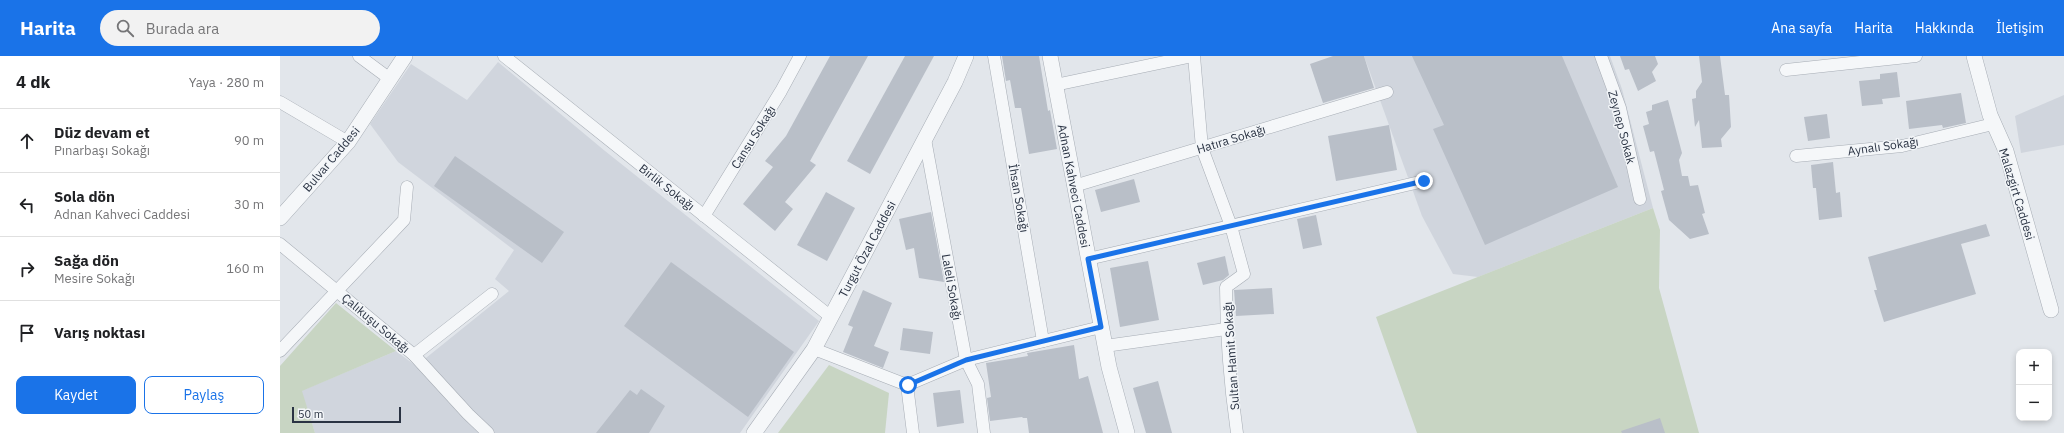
<!DOCTYPE html>
<html lang="tr">
<meta charset="utf-8">
<style>
body{margin:0;font-family:"IBM Plex Sans",sans-serif;background:#f2f2f2;color:#202124}
.controls{position:absolute;right:12px;bottom:12px;display:grid;overflow:hidden;border-radius:8px;box-shadow:0 2px 6px #0003}
.controls button{width:36px;height:36px;display:grid;place-items:center;padding:0;border:0;border-bottom:1px solid #e0e0e0;background:#fff;color:#202124;font:20px sans-serif}
.scale{position:absolute;left:12px;bottom:10px;width:109px;box-sizing:border-box;padding-left:4px;border:2px solid #2a3343;border-top:0;font-size:11px;line-height:14px;white-space:nowrap;color:#2a3343;-webkit-text-stroke:3px #f2f5f8;paint-order:stroke}
.stop{position:absolute;width:12px;height:12px;margin:-9px;border:3px solid #1a73e8;border-radius:50%;background:#fff}
.stop.end{background:#1a73e8;border-color:#fff;box-shadow:0 1px 4px #0008}
.list{margin:0;padding:0;list-style:none}
h2{display:flex;justify-content:space-between;align-items:center;height:52px;margin:0;padding:0 16px;font-size:17px}
h2 small{font-size:13px;font-weight:400;color:#757577}
.list li{display:grid;grid-template-columns:26px 1fr auto;gap:12px;align-items:center;box-sizing:border-box;height:64px;padding:0 16px;border-top:1px solid #e0e0e0}
.list b{display:block;font-size:15px;white-space:nowrap}
.list p{margin:0;font-size:13px;white-space:nowrap;color:#757577}
.list em{font-size:13px;font-style:normal;color:#757577}
.actions{display:flex;gap:8px;padding:12px 16px}
.actions a{flex:1;padding:9px 0;border:1px solid #1a73e8;border-radius:8px;text-align:center;font-size:14px;color:#1a73e8}
.actions .main{background:#1a73e8;color:#fff}
.icon{flex:none;width:22px;height:22px;fill:none;stroke:currentColor;stroke-width:2;stroke-linecap:round;stroke-linejoin:round}
.map{position:relative;flex:none;width:1784px;height:377px;overflow:hidden}
header{display:flex;align-items:center;gap:24px;box-sizing:border-box;height:56px;padding:0 20px;background:#1a73e8;color:#fff}
header strong{font-size:19px}
nav{display:flex;gap:22px;margin-inline-start:auto;font-size:14px}
.search{width:280px;height:36px;background:#f2f2f2;display:flex;align-items:center;gap:10px;box-sizing:border-box;padding:0 14px;border-radius:22px;color:#757577;font-size:15px}
main{display:flex}
aside{flex:1;background:#fff}
.map>svg:first-child{display:block}
.built{fill:#d0d5dd}
.green{fill:#c8d5c3}
.building{fill:#b9bfc8}
.lines{fill:none;stroke-linecap:round;stroke-linejoin:round}
.minor-casing{stroke:#a7adb5;stroke-width:13}
.tertiary-casing{stroke:#a7adb5;stroke-width:16}
.minor{stroke:#f5f7f9;stroke-width:12}
.tertiary{stroke:#f5f7f9;stroke-width:15}
.route{stroke:#1a73e8;stroke-width:5}
.labels{text-anchor:middle;dominant-baseline:central;stroke-width:3;stroke-linejoin:round;paint-order:stroke}
.street-label{font-size:12px;fill:#2a3343;stroke:#f2f5f8}
</style>
<header>
<strong>Harita</strong>
<div class="search"><svg class="icon" aria-label="search" viewBox="0 0 24 24"><circle cx="10" cy="10" r="6"/><path d="M15 15l6 6"/></svg>Burada ara</div>
<nav><a>Ana sayfa</a><a>Harita</a><a>Hakkında</a><a>İletişim</a></nav>
</header>
<main>
<aside>
<h2>4 dk<small>Yaya · 280 m</small></h2>
<ul class="list">
<li><svg class="icon" aria-label="ahead" viewBox="0 0 24 24"><path d="M12 20V5M6 11l6-6 6 6"/></svg><div><b>Düz devam et</b><p>Pınarbaşı Sokağı</p></div><em>90 m</em></li>
<li><svg class="icon" aria-label="left" viewBox="0 0 24 24"><path d="M17 20v-9H6M10 6l-5 5 5 5"/></svg><div><b>Sola dön</b><p>Adnan Kahveci Caddesi</p></div><em>30 m</em></li>
<li><svg class="icon" aria-label="right" viewBox="0 0 24 24"><path d="M7 20v-9h11M14 6l5 5-5 5"/></svg><div><b>Sağa dön</b><p>Mesire Sokağı</p></div><em>160 m</em></li>
<li><svg class="icon" aria-label="arrive" viewBox="0 0 24 24"><path d="M6 21V4h12l-3 4 3 4H6"/></svg><div><b>Varış noktası</b></div></li>
</ul>
<div class="actions"><a class="main">Kaydet</a><a>Paylaş</a></div>
</aside>
<div class="map">
<svg width="1784" height="377" viewBox="0 0 1784 377">
<rect width="100%" height="100%" fill="#e2e6eb"/>
<g class="built">
<polygon points="1084,0 1330,0 1342,33 1373,152 1198,221 1173,218 1142,160"/>
<polygon points="218,6 325,95 539,265 460,377 35,377 21,335 116,295 136,310 229,235 215,223 234,194 118,106 90,68 131,8 187,44"/>
<polygon points="1784,39 1784,89 1741,97 1735,60"/>
</g>
<g class="green">
<polygon points="1373,152 1380,174 1379,232 1419,377 1137,377 1096,261"/>
<polygon points="56,247 116,295 22,335 35,377 0,377 0,310"/>
<polygon points="549,309 609,337 605,377 498,377"/>
</g>
<g class="building">
<polygon points="550,0 588,0 530,105 536,109 505,146 513,153 495,175 463,148 493,111 485,105 506,80"/>
<polygon points="625,0 654,0 590,118 567,105"/>
<polygon points="722,0 759,0 768,55 770,54 777,93 749,98 741,52 735,52 730,24 726,25"/>
<polygon points="1053,0 1084,0 1094,32 1043,47 1030,8"/>
<polygon points="1132,0 1282,0 1338,131 1205,189 1153,73 1164,69"/>
<polygon points="1340,0 1375,0 1378,8 1372,16 1376,25 1358,35 1349,13 1345,14"/>
<polygon points="1419,0 1440,0 1445,39 1449,39 1451,71 1441,83 1442,91 1422,92 1419,64 1415,71 1412,43 1416,42 1416,35 1422,26"/>
<polygon points="1617,16 1620,41 1602,43 1603,48 1582,50 1579,25 1600,23 1600,18"/>
<polygon points="1681,37 1686,67 1663,72 1662,69 1629,73 1626,45"/>
<polygon points="1388,44 1402,97 1399,104 1402,120 1408,120 1410,130 1418,129 1425,157 1422,158 1429,178 1410,183 1389,164 1381,135 1384,134 1374,95 1370,96 1363,70 1369,68 1366,56 1372,54 1372,49"/>
<polygon points="1547,58 1550,82 1528,85 1524,61"/>
<polygon points="1109,69 1117,114 1056,125 1048,80"/>
<polygon points="175,100 284,176 262,207 154,130"/>
<polygon points="1553,106 1556,137 1560,136 1562,161 1539,164 1536,132 1533,132 1531,109"/>
<polygon points="854,123 860,146 821,156 815,134"/>
<polygon points="546,136 575,152 547,205 517,189"/>
<polygon points="651,156 664,226 639,222 634,192 626,194 619,163"/>
<polygon points="1036,159 1042,189 1023,193 1017,163"/>
<polygon points="1706,168 1710,180 1681,188 1696,238 1604,266 1594,234 1597,234 1588,201"/>
<polygon points="945,200 949,219 943,224 923,229 917,207"/>
<polygon points="868,205 879,264 840,271 830,212"/>
<polygon points="391,206 514,296 468,361 344,270"/>
<polygon points="992,232 994,258 956,260 954,234"/>
<polygon points="583,234 612,247 594,290 609,296 603,312 563,296 573,271 568,269"/>
<polygon points="623,272 653,276 650,298 620,294"/>
<polygon points="794,289 799,323 808,320 823,377 749,377 747,362 743,362 742,361 710,365 707,342 711,341 706,307 748,300 747,297"/>
<polygon points="878,325 892,377 866,377 853,332"/>
<polygon points="361,333 385,350 369,377 316,377 350,334 357,339"/>
<polygon points="680,334 684,367 657,371 653,337"/>
<polygon points="1380,362 1385,377 1342,377 1341,375"/>
</g>
<g class="lines">
<g class="minor-casing">
<g id="minor">
<polyline points="79,0 110,23"/>
<polyline points="224,0 551,261"/>
<polyline points="714,0 763,285"/>
<path d="M914 0 922 92 951 170 964 218 946 231C946 280 950 328 957 377"/>
<polyline points="1321,0 1340,52 1360,143"/>
<polyline points="1506,14 1636,0"/>
<polyline points="775,29 913,0"/>
<polyline points="0,46 68,86"/>
<polyline points="645,83 686,304 698,328 704,377"/>
<polyline points="1516,100 1622,90 1713,68"/>
<polyline points="794,130 1107,36"/>
<polyline points="424,160 501,35 520,0"/>
<polyline points="0,188 134,299 212,238"/>
<polyline points="808,203 1144,125"/>
<polyline points="825,290 946,273"/>
<polyline points="534,293 627,329 686,304 821,271"/>
<polyline points="0,295 124,164 127,131"/>
<polyline points="134,299 188,358 208,377"/>
<polyline points="627,329 633,377"/>
</g>
</g>
<g class="tertiary-casing">
<g id="tertiary">
<polyline points="770,0 829,311 847,377"/>
<polyline points="1694,0 1710,59 1726,95 1771,254"/>
<polyline points="0,162 68,86 125,0"/>
<polyline points="474,377 534,293 675,26 686,0"/>
</g>
</g>
<use href="#minor" class="minor"/>
<use href="#tertiary" class="tertiary"/>
</g>
<g class="lines">
<polyline class="route" points="628,329 686,304 821,271 808,203 1144,125"/>
</g>
<g class="labels">
<g class="street-label">
<text transform="translate(1342 71) rotate(75)">Zeynep Sokak</text>
<text transform="translate(473 81) rotate(-58)">Cansu Sokağı</text>
<text transform="translate(951 83) rotate(-17)">Hatıra Sokağı</text>
<text transform="translate(1603 90) rotate(-8)">Aynalı Sokağı</text>
<text transform="translate(51 103) rotate(-50)">Bulvar Caddesi</text>
<text transform="translate(794 130) rotate(79)">Adnan Kahveci Caddesi</text>
<text transform="translate(387 131) rotate(38)">Birlik Sokağı</text>
<text transform="translate(1737 138) rotate(73)">Malazgirt Caddesi</text>
<text transform="translate(739 142) rotate(80)">İhsan Sokağı</text>
<text transform="translate(587 193) rotate(-62)">Turgut Özal Caddesi</text>
<text transform="translate(672 231) rotate(80)">Laleli Sokağı</text>
<text transform="translate(96 267) rotate(40)">Çalıkuşu Sokağı</text>
<text transform="translate(951 300) rotate(-94)">Sultan Hamit Sokağı</text>
</g>
</g>
</svg>
<div class="controls">
<button>+</button>
<button>−</button>
</div>
<div class="scale">50 m</div>
<div class="stop" style="left:628px;top:329px"></div>
<div class="stop end" style="left:1144px;top:125px"></div>
</div>
</main>
